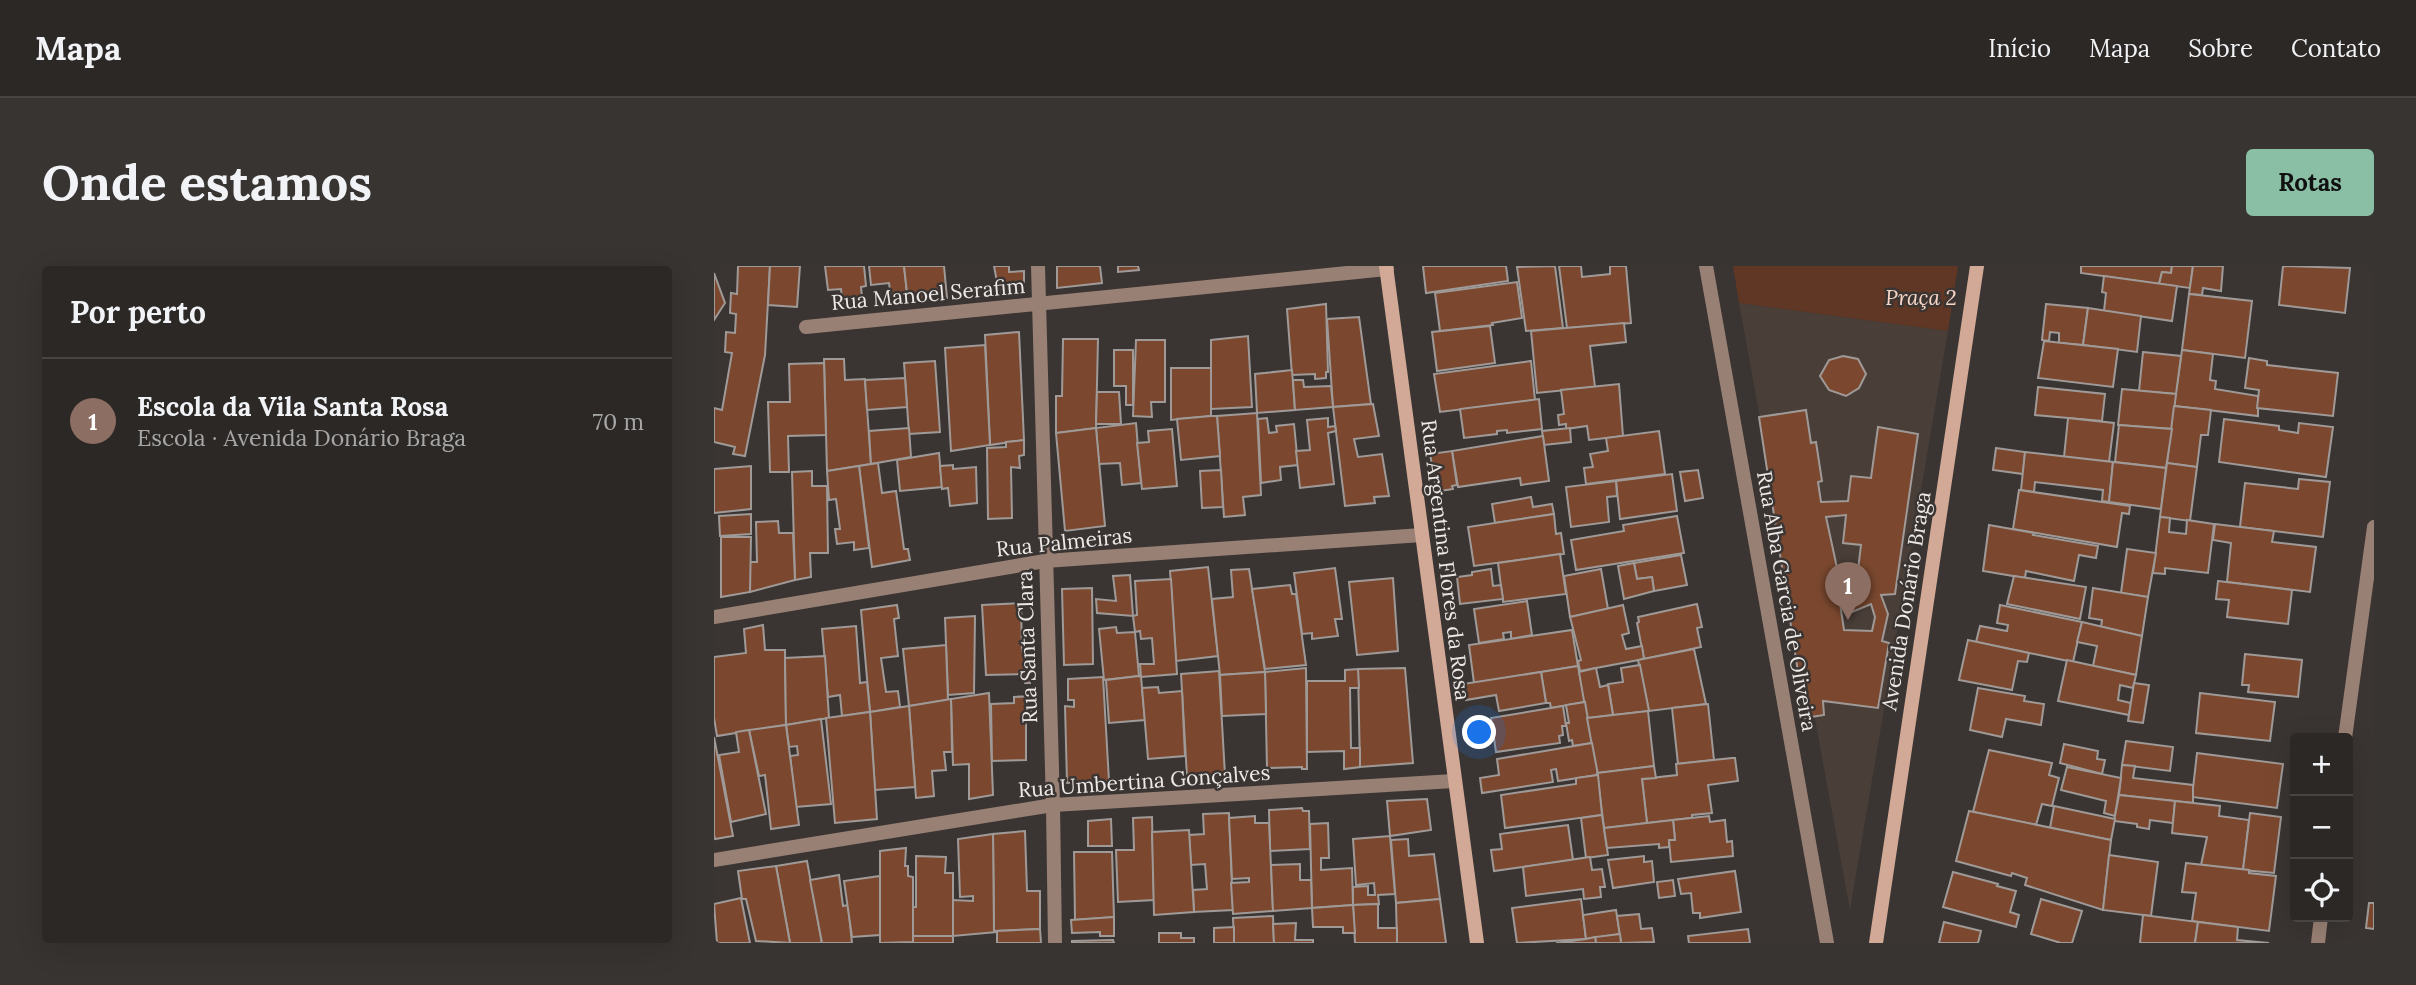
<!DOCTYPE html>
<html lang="pt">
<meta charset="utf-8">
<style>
body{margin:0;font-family:Lora,serif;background:#383432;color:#f1f3f6}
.controls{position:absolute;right:21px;bottom:21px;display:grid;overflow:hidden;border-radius:7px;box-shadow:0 7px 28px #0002}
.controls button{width:63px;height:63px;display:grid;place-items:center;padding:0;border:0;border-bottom:2px solid #484443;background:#2c2826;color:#f1f3f6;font:35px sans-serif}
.you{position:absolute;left:766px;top:467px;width:24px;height:24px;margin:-18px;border:5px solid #fff;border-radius:50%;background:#1a73e8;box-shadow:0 0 0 10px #1a73e833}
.badge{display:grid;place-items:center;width:46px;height:46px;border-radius:50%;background:#8abfa5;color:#fff;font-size:23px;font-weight:700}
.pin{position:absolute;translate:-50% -58px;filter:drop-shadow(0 2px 4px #0008)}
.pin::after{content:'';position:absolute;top:37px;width:24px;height:21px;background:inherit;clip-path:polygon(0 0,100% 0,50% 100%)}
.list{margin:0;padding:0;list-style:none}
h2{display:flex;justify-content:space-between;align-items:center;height:91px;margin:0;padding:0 28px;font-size:30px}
h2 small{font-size:23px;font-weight:400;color:#a6a6a7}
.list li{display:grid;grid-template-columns:46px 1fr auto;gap:21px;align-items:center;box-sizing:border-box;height:126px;padding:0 28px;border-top:2px solid #484443}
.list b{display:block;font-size:26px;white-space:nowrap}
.list p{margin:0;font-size:23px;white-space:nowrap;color:#a6a6a7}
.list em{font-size:23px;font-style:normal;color:#a6a6a7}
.icon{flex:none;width:38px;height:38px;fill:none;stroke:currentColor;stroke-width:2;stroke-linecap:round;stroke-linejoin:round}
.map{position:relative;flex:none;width:1660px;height:677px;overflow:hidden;border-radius:7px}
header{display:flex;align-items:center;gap:42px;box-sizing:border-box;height:98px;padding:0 35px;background:#2c2826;border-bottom:2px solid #484443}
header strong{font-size:33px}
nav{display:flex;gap:38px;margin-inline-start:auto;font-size:24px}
.intro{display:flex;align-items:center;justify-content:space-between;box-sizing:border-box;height:168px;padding:0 42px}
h1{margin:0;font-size:49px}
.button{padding:18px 32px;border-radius:7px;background:#8abfa5;color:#111;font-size:24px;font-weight:700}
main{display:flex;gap:42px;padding:0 42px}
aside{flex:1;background:#2c2826;border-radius:7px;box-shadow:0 7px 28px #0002}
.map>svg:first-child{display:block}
.built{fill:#493e38}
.green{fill:#5f3724}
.building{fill:#7b482f;stroke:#9f9a97;stroke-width:2;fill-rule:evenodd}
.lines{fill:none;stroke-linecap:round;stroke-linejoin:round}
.street{stroke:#998074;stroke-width:14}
.secondary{stroke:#d1a996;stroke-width:14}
.labels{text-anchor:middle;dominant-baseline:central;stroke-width:5;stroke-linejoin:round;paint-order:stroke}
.street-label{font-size:21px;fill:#ece9e7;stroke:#3a3533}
.park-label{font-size:21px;font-style:italic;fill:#f8d6c6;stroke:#3a3533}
</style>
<header>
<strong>Mapa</strong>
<nav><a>Início</a><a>Mapa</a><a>Sobre</a><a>Contato</a></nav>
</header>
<div class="intro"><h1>Onde estamos</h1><a class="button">Rotas</a></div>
<main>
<aside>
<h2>Por perto<small></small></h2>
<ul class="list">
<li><span class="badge" style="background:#8d6e63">1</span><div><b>Escola da Vila Santa Rosa</b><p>Escola · Avenida Donário Braga</p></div><em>70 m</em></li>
</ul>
</aside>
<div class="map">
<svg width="1660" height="677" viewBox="0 0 1660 677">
<rect width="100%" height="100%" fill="#3a3533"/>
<polygon class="built" points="1025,37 1234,65 1136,644"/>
<polygon class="green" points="1019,0 1244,0 1234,65 1025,37"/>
<g class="building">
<polygon points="24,0 56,0 51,89 31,190 19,188 21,181 0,176 0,142 8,144 18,87 11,86 12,66 21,67 22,48 16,47 17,27 23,28"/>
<polygon points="56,0 86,0 83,41 54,39"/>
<polygon points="111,0 150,0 152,20 147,21 149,41 129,43 127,23 114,24"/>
<polygon points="155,0 190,0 194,36 178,38 175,17 157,19"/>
<polygon points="190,0 230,0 233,32 194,36"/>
<polygon points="280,0 295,0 295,6 310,5 310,24 285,27"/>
<polygon points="343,0 386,0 388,17 343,22"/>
<polygon points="404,0 424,0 425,4 404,6"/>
<polygon points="709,0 792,0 794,15 712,27"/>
<polygon points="841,0 849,62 812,65 803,1"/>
<polygon points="845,0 867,0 868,11 896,8 896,0 912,0 917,57 853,62"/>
<polygon points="1367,0 1458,0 1457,7 1448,6 1445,18 1367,7"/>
<polygon points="1458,0 1479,0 1476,22 1445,18 1448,6 1457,7"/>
<polygon points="1479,0 1509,0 1507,25 1489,22 1488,29 1475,28"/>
<polygon points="1569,0 1636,2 1631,47 1565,39"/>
<polygon points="0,7 11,37 0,54"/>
<polygon points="1390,10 1463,20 1458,55 1390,45 1392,27 1388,26"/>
<polygon points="803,16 808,52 778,57 779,59 726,65 721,27"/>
<polygon points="1475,28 1538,35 1531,92 1468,84"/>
<polygon points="612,38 614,106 612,106 612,112 601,113 601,108 578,109 573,43"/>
<polygon points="1332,38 1374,42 1369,79 1345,77 1345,67 1336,66 1335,75 1328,74"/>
<polygon points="1374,42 1427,50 1423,86 1369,79"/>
<polygon points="645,51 657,138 619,141 613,53"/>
<polygon points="910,57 912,76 876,80 881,121 823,127 817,65"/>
<polygon points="776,60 781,97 723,105 718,66"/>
<polygon points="305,66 310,174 276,179 271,69"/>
<polygon points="534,70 538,141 497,143 497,74"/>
<polygon points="349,73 384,73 382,162 342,167 342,130 348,130"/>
<polygon points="422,74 451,74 451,136 437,136 438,151 419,150"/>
<polygon points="1330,75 1404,83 1399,121 1324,112"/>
<polygon points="271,79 276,179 237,185 231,82"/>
<polygon points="400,84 419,84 419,139 412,139 412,120 400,120"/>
<polygon points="1468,84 1499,88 1496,114 1502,115 1501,123 1544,130 1544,150 1460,140"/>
<polygon points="1429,86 1467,90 1462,128 1425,125"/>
<polygon points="1129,90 1144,93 1152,108 1145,122 1132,130 1115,124 1106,110 1115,94"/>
<polygon points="1535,92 1553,95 1553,99 1624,107 1619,150 1543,142 1545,124 1531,122"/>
<polygon points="110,93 130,93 131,114 151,113 157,198 113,205"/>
<polygon points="221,95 226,166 195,168 190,97"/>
<polygon points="817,95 821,134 726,146 720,108"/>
<polygon points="110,97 112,169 74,170 75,206 56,206 54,136 76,136 75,98"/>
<polygon points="457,102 497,102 497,150 457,154"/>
<polygon points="578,104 581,144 543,147 541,108"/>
<polygon points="191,112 193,141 153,144 151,114"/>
<polygon points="579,114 589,114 590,121 617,120 619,141 581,144"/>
<polygon points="905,118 909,170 875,174 873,160 852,163 852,158 845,159 844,149 850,148 847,124"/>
<polygon points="1324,121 1391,128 1388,155 1321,149"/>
<polygon points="1408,123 1462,128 1458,163 1404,159"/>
<polygon points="383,126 405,126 407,158 382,158"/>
<polygon points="825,133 828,163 793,167 793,164 783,165 783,168 750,172 746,143"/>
<polygon points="659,138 665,170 640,173 644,191 668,188 675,230 660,231 661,237 631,240 619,141"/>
<polygon points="1460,140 1497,144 1494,169 1487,169 1483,201 1453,197"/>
<path d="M1092 144 1097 177 1102 176 1108 215 1104 216 1107 236 1134 235 1137 210 1157 212 1164 161 1204 168 1181 328 1167 329 1174 348 1168 375 1175 377 1164 442 1109 435 1110 449 1091 452 1045 151ZM1132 249 1129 277 1147 279 1144 304 1125 311 1112 251ZM1129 323 1138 346 1157 338 1161 351 1158 365 1130 364 1124 324Z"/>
<polygon points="543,147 547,229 529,231 531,249 510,251 503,150"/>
<polygon points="497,150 503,150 506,190 467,194 463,153"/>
<polygon points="553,152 555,167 563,166 562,160 580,158 584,199 566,201 567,214 547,217 544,153"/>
<polygon points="614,152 614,161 621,160 622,165 614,167 620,218 586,222 582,185 596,184 593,154"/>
<polygon points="1354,152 1400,157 1395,196 1350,191"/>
<polygon points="1510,153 1565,160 1565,164 1584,167 1585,157 1619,161 1612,211 1505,196"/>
<polygon points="422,157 427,217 408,219 406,197 385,198 382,162"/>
<polygon points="1405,159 1458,163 1452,202 1401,196"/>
<polygon points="195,162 197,191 157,198 155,165"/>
<polygon points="382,162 391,260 351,265 342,167"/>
<polygon points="856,162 857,176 830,179 828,165"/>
<polygon points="458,163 463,220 428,223 423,177 435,176 434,165"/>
<polygon points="945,165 951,208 872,218 870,202 879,201 876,188 894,185 892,172"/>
<polygon points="829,170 835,215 807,219 806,212 744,221 738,185"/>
<polygon points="310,174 310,189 305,190 306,202 297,201 298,252 274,253 273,182 292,181 292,176"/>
<polygon points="1282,182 1311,186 1309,208 1279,204"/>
<polygon points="738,185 743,219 738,220 739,223 726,225 725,221 722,221 716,188"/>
<polygon points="1311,186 1399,196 1395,236 1388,235 1389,224 1321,216 1320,226 1307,224"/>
<polygon points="225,187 228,221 186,225 183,194"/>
<polygon points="1399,196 1452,202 1447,243 1395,236"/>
<polygon points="164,197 168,227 182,225 190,283 194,283 196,294 158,301 145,200"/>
<polygon points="1453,197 1483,201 1476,255 1446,251"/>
<polygon points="239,199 239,203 262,201 263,237 236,240 234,222 228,223 226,200"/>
<polygon points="37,200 37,243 0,247 0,203"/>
<polygon points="145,200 155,282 140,284 140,276 123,278 121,263 126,263 122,233 115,234 113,205"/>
<polygon points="507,204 509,241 488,242 486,205"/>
<polygon points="984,204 989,232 971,235 966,206"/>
<polygon points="98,205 98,220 113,220 114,287 96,287 97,311 81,314 78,206"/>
<polygon points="958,208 963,245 906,253 902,215"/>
<polygon points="1585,213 1616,216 1609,271 1526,261 1531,217 1584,223"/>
<polygon points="902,215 903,230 893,231 895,256 857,261 852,221"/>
<polygon points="1305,224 1416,240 1415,248 1408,247 1403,281 1299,263"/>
<polygon points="817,231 819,241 838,238 840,248 781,257 778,238"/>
<polygon points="37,248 37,268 6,270 5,250"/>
<polygon points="840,248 842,268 847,267 850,288 760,300 754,261"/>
<polygon points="963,250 970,287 862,304 857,274 910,265 909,259"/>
<polygon points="1446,251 1456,252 1455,266 1472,268 1473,254 1500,258 1494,307 1451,302 1451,308 1439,307"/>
<polygon points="64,255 65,267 79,267 81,314 36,326 36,296 43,296 42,256"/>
<polygon points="1501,258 1560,265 1558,276 1602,281 1596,326 1513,316 1517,277 1499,274"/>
<polygon points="1275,259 1320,267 1319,269 1384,280 1382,292 1365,289 1360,315 1312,305 1311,312 1269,305"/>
<polygon points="7,271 37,271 36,326 7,331"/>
<polygon points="1413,283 1442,287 1434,331 1407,327"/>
<polygon points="846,288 852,328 789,336 784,297"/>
<polygon points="967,289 973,319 940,325 938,311 923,313 920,297"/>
<polygon points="920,297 923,313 938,311 940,325 910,333 904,300"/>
<polygon points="494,301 504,390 462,395 456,305"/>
<polygon points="621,302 628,353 621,353 624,370 598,373 598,367 588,368 580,307"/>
<polygon points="535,303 551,406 506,409 498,333 519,331 517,304"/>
<polygon points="777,303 779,320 787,319 789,333 746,338 743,311 758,309 758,306"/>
<polygon points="887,303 894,343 856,351 850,310"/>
<polygon points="416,309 419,350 383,347 382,333 402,335 399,310"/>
<polygon points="1300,310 1372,321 1366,353 1293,338"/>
<polygon points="679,312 684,385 643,389 635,316"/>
<polygon points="457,313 463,408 427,411 426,398 440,398 438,372 427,373 426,365 421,366 419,350 423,349 421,315"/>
<polygon points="1504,315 1578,324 1574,358 1513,351 1515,334 1502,333"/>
<polygon points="576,319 578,328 582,328 592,399 551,403 538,323"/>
<polygon points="378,322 379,398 350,399 348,323"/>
<polygon points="1379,322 1434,331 1428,370 1387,361 1388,354 1375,352"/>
<polygon points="813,335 818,369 797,373 797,366 789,367 790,373 765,377 760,343"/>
<polygon points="307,337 308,385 315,384 316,417 311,417 311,408 272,409 268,339"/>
<polygon points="983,338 988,361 983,362 987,381 930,393 923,357 925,356 924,351"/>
<polygon points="183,339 185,352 180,353 184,390 167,392 172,426 184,425 186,441 156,446 147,344"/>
<polygon points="909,339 915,367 908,369 912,383 928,380 930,393 866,405 864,395 867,394 856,351"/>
<polygon points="1286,339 1368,356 1359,396 1262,376 1266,360 1293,365 1294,359 1283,357"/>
<polygon points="261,350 260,427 234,429 231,352"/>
<polygon points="1368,356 1428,370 1422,409 1379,400 1383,380 1363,376"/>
<polygon points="49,359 51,384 71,384 72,459 3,470 0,452 0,391 32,387 30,363"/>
<polygon points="142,360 146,417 153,416 156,446 128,450 126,429 114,431 108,363"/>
<polygon points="402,361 403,367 421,366 425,410 390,414 385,363"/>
<polygon points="858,364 864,400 760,417 755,379"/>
<polygon points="1254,374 1315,387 1313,396 1304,395 1298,424 1245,414"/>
<polygon points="232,379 234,434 195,440 189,383"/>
<polygon points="980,383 992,438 935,445 924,394"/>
<polygon points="1531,388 1588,394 1584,431 1534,426 1535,419 1528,419"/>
<polygon points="111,390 115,452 72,459 71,392"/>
<polygon points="1353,394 1422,409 1419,422 1406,419 1404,434 1417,437 1415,449 1344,435"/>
<polygon points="926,399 935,445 899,449 894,418 909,416 907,402"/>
<polygon points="864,400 871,436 837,442 836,437 832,437 827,406"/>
<polygon points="592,402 593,503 588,503 588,501 553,502 551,406"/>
<polygon points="691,402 699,497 646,501 644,403"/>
<polygon points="882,402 886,421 894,419 899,449 873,452 865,406"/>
<polygon points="644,403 645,422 636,422 637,482 646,482 646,501 630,503 630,485 593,486 593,415 631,415 631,404"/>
<polygon points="505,405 511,509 473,511 467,408"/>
<polygon points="551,406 552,448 508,450 506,409"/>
<polygon points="827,406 832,437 785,445 782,429 752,434 749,418"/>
<polygon points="425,410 427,411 431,454 395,457 392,414"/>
<polygon points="389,411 395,515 353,517 351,440 360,441 360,434 354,434 354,413"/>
<polygon points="1420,417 1435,419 1429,457 1414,455"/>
<polygon points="444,421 445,427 468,425 471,490 434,493 428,422"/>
<polygon points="1264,422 1311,430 1310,435 1330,438 1327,459 1292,453 1288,471 1256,464"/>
<polygon points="275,427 279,529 255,533 255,498 239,499 237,433"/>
<polygon points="1486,427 1561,436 1556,475 1482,467"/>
<polygon points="316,430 317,450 312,450 312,494 278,495 277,438 300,437 300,431"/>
<polygon points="237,433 238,486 230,486 232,504 218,505 220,530 202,532 195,440"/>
<polygon points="871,436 878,477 859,480 858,474 855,475 852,457 855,457 852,439"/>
<polygon points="994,438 1000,494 964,498 958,442"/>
<polygon points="195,440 201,521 161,524 156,446"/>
<polygon points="849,440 852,460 848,460 849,469 845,470 846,477 782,486 777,452"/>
<polygon points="934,445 940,500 883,507 873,452"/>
<polygon points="156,446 163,553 121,557 112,452"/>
<polygon points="107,453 117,538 82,541 76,490 84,489 83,480 75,481 72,459"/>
<polygon points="72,459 85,559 57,563 51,509 45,510 35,464"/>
<polygon points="35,464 52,548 17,556 5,489 25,486 22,466"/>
<polygon points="0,471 19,570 1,573 0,569"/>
<polygon points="1412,475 1459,481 1456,505 1408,499"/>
<polygon points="878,477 884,509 844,515 842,503 837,504 839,516 768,527 766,512 785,509 783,493"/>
<polygon points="1350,478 1384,485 1383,493 1391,494 1388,508 1346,497"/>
<polygon points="1275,484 1338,497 1335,509 1345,512 1338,540 1328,538 1322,559 1259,546"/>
<polygon points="1483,487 1569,498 1563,542 1478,531"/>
<polygon points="1018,492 1021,492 1024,515 994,519 998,547 978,549 978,552 933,557 928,513 963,509 962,498"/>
<polygon points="1408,499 1421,500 1419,512 1479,519 1479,537 1405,529"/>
<polygon points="940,500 942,512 928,513 933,557 890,562 883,507"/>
<polygon points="1353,501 1407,512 1401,550 1390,547 1392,535 1347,524"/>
<polygon points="884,509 888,549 791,562 787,529 862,518 862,512"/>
<polygon points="1405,529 1461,535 1459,557 1436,554 1435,563 1423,561 1423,558 1400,555"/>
<polygon points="713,533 717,564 676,570 673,535"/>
<polygon points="1461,535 1506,540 1505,550 1535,554 1529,604 1487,599 1493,571 1458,567"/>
<polygon points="1340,540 1401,553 1397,574 1336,562"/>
<polygon points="588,542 589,545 595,545 596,583 556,585 555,544"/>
<polygon points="1255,545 1397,574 1389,644 1311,619 1313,612 1298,607 1297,610 1242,595"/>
<polygon points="515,547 519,644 480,646 479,624 493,623 491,598 477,599 475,569 490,568 489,548"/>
<polygon points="1536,547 1567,551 1560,607 1529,604"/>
<polygon points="888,549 894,589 872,592 867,552"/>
<polygon points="541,550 541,557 555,557 559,645 519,648 517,617 535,616 535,612 518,613 515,552"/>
<polygon points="995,550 996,556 1011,554 1013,576 1018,575 1019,590 957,596 955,574 961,574 959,554"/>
<polygon points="438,551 440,634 404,636 402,584 420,584 419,552"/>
<polygon points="397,553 398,580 374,580 374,555"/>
<polygon points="959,554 961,574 955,574 955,581 945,582 945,578 893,582 890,562"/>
<polygon points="614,557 615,592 607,592 607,604 638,602 639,639 598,642 596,558"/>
<polygon points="854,559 859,594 780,605 777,584 788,583 786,568"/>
<polygon points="475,564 480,646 440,649 438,566"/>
<polygon points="311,565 313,625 326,625 326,663 280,665 279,568"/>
<polygon points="279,568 280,665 283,666 239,670 238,634 259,635 259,630 246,631 244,573"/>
<polygon points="676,570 681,628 664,629 665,638 639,639 639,621 654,620 654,629 661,629 660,617 642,619 639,573"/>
<polygon points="694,573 695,590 720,588 726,633 682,637 677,574"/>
<polygon points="192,582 191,600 194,600 194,610 199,611 199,676 166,677 166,585"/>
<polygon points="360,586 398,586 400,651 361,654"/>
<polygon points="1395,589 1444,596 1437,650 1389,644"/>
<polygon points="202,590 232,591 231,607 239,607 239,670 199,670 199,641 202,641"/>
<polygon points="930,590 930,596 938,595 940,616 899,622 894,594"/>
<polygon points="876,591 878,604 888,603 891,621 886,621 887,631 870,633 869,623 812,630 809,601"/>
<polygon points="93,595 108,677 76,677 62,600"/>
<polygon points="1472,597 1535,604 1535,607 1562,610 1555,665 1478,655 1482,627 1468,626"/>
<polygon points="586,598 586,614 597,614 598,642 559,645 557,599"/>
<polygon points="62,600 76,677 42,675 32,633 28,633 24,605"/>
<polygon points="1021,605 1027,646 986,652 986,647 979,647 977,627 967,628 964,613"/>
<polygon points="1239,606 1284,618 1283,620 1302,625 1296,646 1305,649 1302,661 1229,641"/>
<polygon points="125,609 129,640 134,639 138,677 108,677 96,614"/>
<polygon points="166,610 166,669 138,671 130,615"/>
<polygon points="959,614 961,630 945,632 943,616"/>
<polygon points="27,632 36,677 3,677 0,638"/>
<polygon points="726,633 732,677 683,677 682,637"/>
<polygon points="867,633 872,673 803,677 798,642"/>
<polygon points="1327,633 1368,645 1358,677 1347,677 1317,668"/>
<polygon points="1655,637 1660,637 1660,663 1652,662"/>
<polygon points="664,638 664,662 683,662 683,677 641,677 639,639"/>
<polygon points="639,639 641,667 629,667 629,661 599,661 598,642"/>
<polygon points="902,644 906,668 872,673 869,649"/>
<polygon points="925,648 927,663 938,662 940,676 907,677 903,650"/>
<polygon points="1429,649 1484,656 1481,677 1426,677"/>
<polygon points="559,650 560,677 520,677 519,652"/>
<polygon points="400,651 400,670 386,670 386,666 358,667 357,654"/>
<polygon points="1230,656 1267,665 1264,677 1225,677"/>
<polygon points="1484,656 1524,661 1523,674 1555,677 1481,677"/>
<polygon points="582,657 581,674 599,674 599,677 560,677 559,658"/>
<polygon points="520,661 520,677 500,677 500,662"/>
<polygon points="326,663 327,677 283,677 283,665"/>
<polygon points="1034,663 1036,677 975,677 974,670"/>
<polygon points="445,667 467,667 467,672 480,672 480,677 445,677"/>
<polygon points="906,668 907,677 882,677 881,671"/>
<rect x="199" y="670" width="40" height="7"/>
<polygon points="881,671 882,677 842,677 872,673"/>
<polygon points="399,674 400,677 358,677 358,675"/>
</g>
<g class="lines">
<g class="street">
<polyline points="324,0 339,539 341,677"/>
<polyline points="992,0 1113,677"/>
<polyline points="92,61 673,3"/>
<polyline points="0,351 331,295 708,269"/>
<polyline points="1631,472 1660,261"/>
<polyline points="0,594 339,539 740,515"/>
<polyline points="1604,677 1607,651"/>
</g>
<g class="secondary">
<polyline points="672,0 763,677"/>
<polyline points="1162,677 1263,0"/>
</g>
</g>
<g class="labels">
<g class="street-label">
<text transform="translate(214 28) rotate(-5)">Rua Manoel Serafim</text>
<text transform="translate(350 276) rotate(-6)">Rua Palmeiras</text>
<text transform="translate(732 294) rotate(83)">Rua Argentina Flores da Rosa</text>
<text transform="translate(1073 335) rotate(80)">Rua Alba Garcia de Oliveira</text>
<text transform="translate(1192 335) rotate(-81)">Avenida Donário Braga</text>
<text transform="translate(313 381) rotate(-92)">Rua Santa Clara</text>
<text transform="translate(430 515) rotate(-4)">Rua Umbertina Gonçalves</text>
</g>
<g class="park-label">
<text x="1207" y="31">Praça 2</text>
</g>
</g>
</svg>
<div class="controls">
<button>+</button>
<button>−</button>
<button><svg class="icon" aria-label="locate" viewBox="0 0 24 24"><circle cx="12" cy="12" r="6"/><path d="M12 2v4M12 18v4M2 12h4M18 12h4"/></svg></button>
</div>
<div class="you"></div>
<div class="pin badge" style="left:1134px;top:354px;background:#8d6e63">1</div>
</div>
</main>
